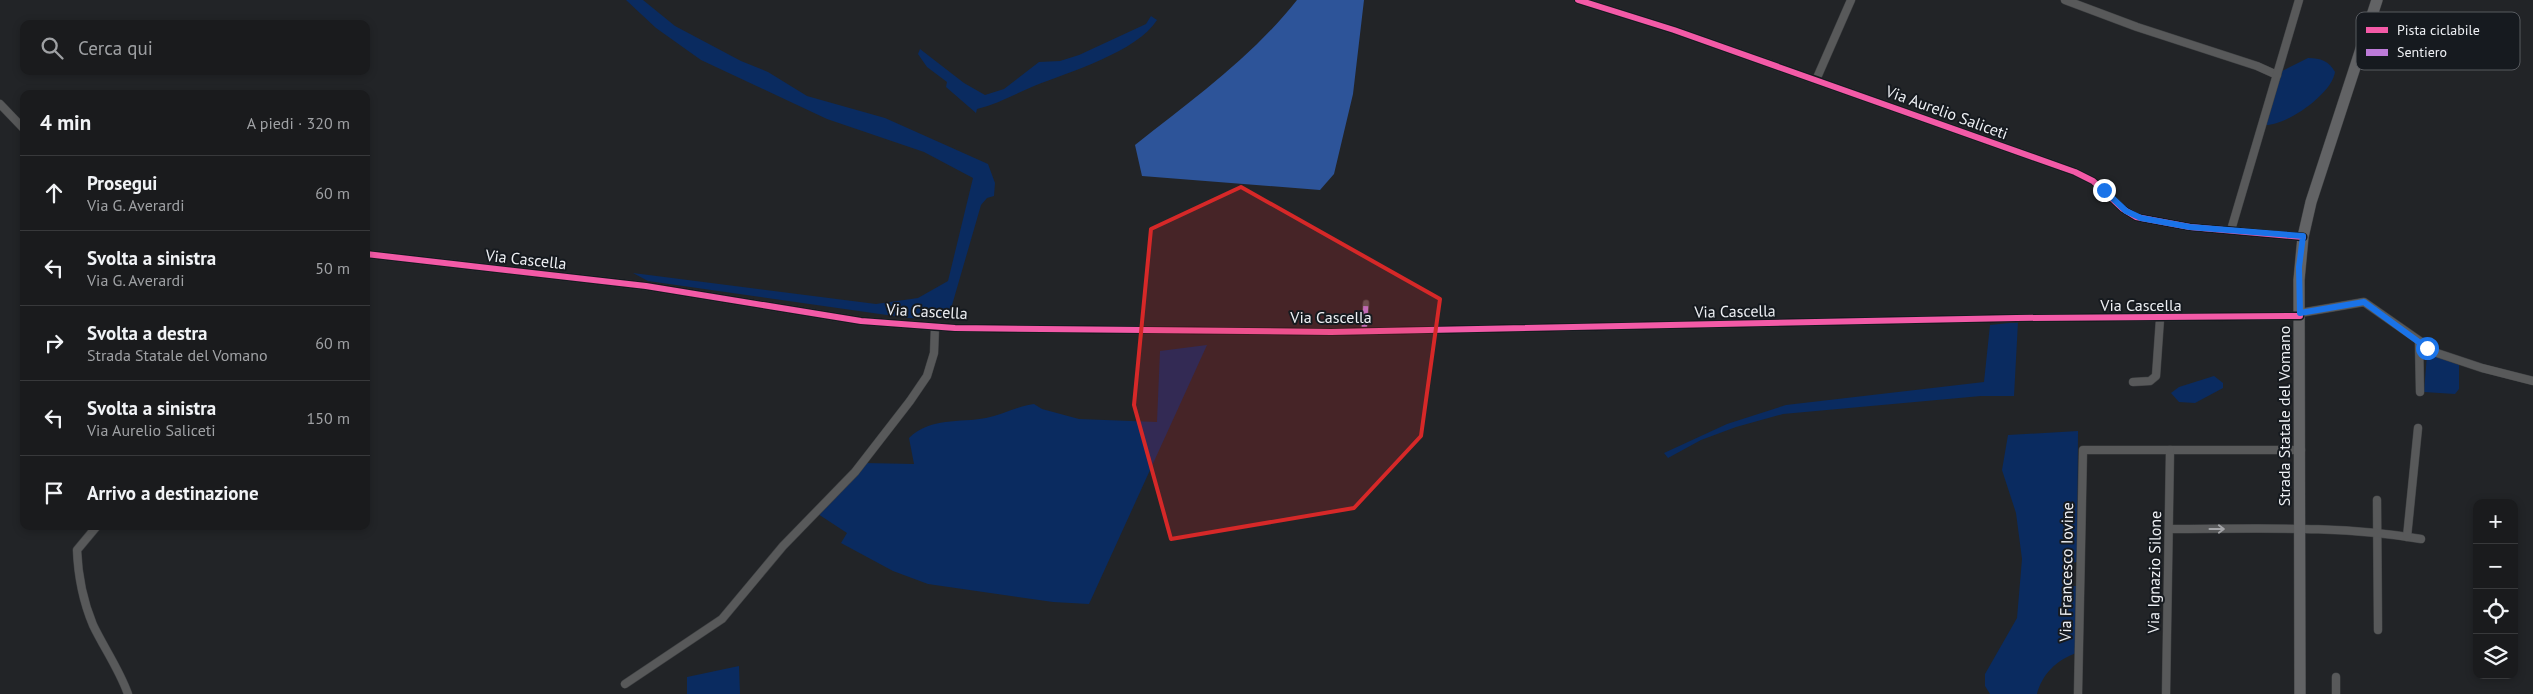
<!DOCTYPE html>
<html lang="it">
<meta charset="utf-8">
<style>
body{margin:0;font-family:"PT Sans",sans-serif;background:#232426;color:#f1f3f6}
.controls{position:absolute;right:15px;bottom:15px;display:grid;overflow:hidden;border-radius:10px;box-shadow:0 2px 8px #0003}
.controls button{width:45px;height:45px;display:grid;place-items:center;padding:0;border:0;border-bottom:1px solid #38393b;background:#1a1b1d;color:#f1f3f6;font:25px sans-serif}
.stop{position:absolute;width:15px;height:15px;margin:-11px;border:4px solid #1a73e8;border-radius:50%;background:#fff}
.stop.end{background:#1a73e8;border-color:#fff;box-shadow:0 1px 5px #0008}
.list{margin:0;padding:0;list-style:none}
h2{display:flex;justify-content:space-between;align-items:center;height:65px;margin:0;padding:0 20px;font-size:21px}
h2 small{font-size:16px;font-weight:400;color:#9fa1a4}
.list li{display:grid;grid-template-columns:32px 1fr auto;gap:15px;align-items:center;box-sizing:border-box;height:75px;padding:0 20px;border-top:1px solid #38393b}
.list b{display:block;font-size:19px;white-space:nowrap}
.list p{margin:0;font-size:16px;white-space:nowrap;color:#9fa1a4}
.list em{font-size:16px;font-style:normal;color:#9fa1a4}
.icon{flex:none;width:28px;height:28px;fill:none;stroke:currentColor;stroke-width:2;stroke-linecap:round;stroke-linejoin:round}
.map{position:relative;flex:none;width:2533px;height:694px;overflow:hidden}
.search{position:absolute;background:#1a1b1d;box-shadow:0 2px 8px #0003;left:20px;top:20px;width:350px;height:55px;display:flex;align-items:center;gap:12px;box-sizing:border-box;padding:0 18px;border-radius:10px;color:#9fa1a4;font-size:19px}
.panel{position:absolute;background:#1a1b1d;box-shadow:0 2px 8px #0003;left:20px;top:90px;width:350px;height:440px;border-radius:10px}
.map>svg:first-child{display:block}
.green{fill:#0a2b60}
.water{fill:#2d5499}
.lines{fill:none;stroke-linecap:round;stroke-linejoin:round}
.pedestrian-casing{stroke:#3f4143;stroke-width:7}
.minor-casing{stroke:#3f4143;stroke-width:9}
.primary-casing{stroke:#3f4143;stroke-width:12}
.pedestrian{stroke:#58595a;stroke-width:5.5}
.minor{stroke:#58595a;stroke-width:8}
.primary{stroke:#626365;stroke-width:11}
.quiet{stroke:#bd7bd9;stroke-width:5;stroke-dasharray:10 5;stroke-linecap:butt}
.cycleway-casing{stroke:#161a1f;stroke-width:9}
.cycleway{stroke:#f35aa7;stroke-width:6}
.oneway{stroke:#a3a4a7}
.route{stroke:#1a73e8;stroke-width:6}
.marked{fill:#d62828;fill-opacity:0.2;stroke:#d62828;stroke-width:4;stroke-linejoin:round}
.labels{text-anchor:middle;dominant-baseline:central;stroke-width:4;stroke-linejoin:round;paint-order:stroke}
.street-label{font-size:16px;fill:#eef0f4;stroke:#161a1f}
.key{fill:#161a1f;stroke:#575a5f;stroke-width:1}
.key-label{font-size:14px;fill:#eef0f4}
</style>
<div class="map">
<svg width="2533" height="694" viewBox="0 0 2533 694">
<rect width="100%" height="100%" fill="#222427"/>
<g class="green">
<polygon points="626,0 643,0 675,26 741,61 768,72 807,96 885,118 988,164 995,183 994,196 987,198 981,205 948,319 908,318 648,281 633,273 876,304 918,298 948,281 973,178 924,152 827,119 701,60 656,28"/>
<path d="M1151 16 1157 20C1137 52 1069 72 1034 86 1015 94 997 104 977 109L976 113 946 87 947 82 927 67 918 54 920 49 964 83 985 95 1004 89 1039 62 1060 61 1079 55 1146 24Z"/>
<path d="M2308 58C2321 58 2329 61 2335 72 2332 94 2287 125 2266 125L2282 71Z"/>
<polygon points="2018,322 2014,396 1981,396 1783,414 1736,427 1701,440 1668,458 1664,453 1727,424 1786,405 1984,382 1990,325"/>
<path d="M1207 345 1089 604 1053 602 928 584 893 571 841 543 847 533 818 514 864 463 914 464 909 438C931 417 959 423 986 418 1002 415 1018 406 1034 404L1042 409 1079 419 1157 422 1160 351Z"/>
<polygon points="2427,355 2435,355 2459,365 2459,389 2455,394 2424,392"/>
<polygon points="2214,376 2223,383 2223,388 2195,403 2179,402 2171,393 2179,387"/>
<path d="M2078 431 2077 562 2069 563V586H2077L2076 653C2057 660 2042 674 2037 694H1990L1985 686V674L2017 618 2022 559 2016 513 2002 470 2008 435Z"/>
<polygon points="739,666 740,694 687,694 687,677"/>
</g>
<path class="water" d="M1297 0H1364L1353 94 1334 174 1320 190 1142 176 1135 145C1192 100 1252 57 1297 0Z"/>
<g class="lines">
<g class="pedestrian-casing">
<polyline id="pedestrian" points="1364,331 1366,303"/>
</g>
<g class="minor-casing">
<g id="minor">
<polyline points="1578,0 1674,30 2075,172 2093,181 2123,209 2136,217 2190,227 2303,237"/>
<polyline points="2065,0 2137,27 2257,66 2277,75"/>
<polyline points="1816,80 1851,0"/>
<polyline points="0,104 24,129"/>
<polyline points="2231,230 2299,0"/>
<polyline points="366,254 646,286 861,321 955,328 1331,332 2016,318 2300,316"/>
<polyline points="2300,313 2364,302 2437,353 2482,368 2533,381"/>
<polyline points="2419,343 2420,392"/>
<polyline points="2133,382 2150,381 2156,376 2160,319"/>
<polyline points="2377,500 2378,630"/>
<path d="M97 526 77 550C78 575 83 601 93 625 104 648 119 669 128 694"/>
<path d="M2169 529C2253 529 2338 525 2421 539"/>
<polyline points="2407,537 2418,428"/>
<polyline points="625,684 722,619 783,546 855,472 910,401 927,376 934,353 935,327"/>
<polyline points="2078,694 2083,450 2301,450"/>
<polyline points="2166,694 2170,450"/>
<polyline points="2336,694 2336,677"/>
</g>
</g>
<g class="primary-casing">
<polyline id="primary" points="2300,694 2299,280 2303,237 2311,202 2377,0"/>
</g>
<use href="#pedestrian" class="pedestrian"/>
<use href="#minor" class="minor"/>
<use href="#primary" class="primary"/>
<polyline class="quiet" points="1364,331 1366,303"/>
<g class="cycleway-casing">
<g id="cycleway">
<polyline points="1578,0 1674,30 2075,172 2093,181 2123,209 2136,217 2190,227 2303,237"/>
<polyline points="366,254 646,286 861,321 955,328 1331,332 2016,318 2300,316"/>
</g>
</g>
<use href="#cycleway" class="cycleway"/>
</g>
<defs><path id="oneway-shaft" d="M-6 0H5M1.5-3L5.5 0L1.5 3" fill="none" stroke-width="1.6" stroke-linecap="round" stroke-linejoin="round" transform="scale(1.25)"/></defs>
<use class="oneway" href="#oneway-shaft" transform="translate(2217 529)"/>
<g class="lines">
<polyline class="route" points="2104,190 2126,211 2141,218 2190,227 2303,236 2299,267 2300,313 2364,302 2427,348"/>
</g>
<path class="marked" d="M1241 187 1440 299 1421 436 1354 508 1171 539 1134 405 1151 229Z"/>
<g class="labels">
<g class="street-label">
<text transform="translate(1947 112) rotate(20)">Via Aurelio Saliceti</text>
<text transform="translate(526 259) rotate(6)">Via Cascella</text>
<text x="2141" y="305">Via Cascella</text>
<text transform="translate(927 311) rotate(3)">Via Cascella</text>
<text transform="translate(1735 311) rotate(-1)">Via Cascella</text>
<text x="1331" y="317">Via Cascella</text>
<text transform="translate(2284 416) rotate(-90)">Strada Statale del Vomano</text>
<text transform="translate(2066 572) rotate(-89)">Via Francesco Iovine</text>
<text transform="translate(2154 572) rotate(-89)">Via Ignazio Silone</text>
</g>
</g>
<rect x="2356" y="12" width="164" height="58" rx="8" class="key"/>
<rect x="2366" y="27" width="22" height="6" fill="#f35aa7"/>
<rect x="2366" y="49" width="22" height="7" fill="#bd7bd9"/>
<g class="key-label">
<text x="2397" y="35">Pista ciclabile</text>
<text x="2397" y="57">Sentiero</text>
</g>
</svg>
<div class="controls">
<button>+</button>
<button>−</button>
<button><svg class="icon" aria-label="locate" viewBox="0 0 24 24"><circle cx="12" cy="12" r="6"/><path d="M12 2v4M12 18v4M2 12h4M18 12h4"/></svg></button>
<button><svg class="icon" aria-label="layers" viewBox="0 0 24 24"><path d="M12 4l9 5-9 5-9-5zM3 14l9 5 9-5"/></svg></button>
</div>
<div class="stop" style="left:2427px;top:348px"></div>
<div class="stop end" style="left:2104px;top:190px"></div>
<div class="search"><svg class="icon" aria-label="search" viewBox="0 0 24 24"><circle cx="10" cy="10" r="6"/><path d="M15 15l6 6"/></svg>Cerca qui</div>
<section class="panel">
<h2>4 min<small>A piedi · 320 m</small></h2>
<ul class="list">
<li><svg class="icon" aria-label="ahead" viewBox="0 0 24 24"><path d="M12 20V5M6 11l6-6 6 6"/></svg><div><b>Prosegui</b><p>Via G. Averardi</p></div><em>60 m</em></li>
<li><svg class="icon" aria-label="left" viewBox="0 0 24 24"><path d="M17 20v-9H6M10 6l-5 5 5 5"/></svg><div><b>Svolta a sinistra</b><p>Via G. Averardi</p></div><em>50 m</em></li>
<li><svg class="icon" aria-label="right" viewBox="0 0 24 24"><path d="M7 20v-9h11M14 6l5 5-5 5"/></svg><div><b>Svolta a destra</b><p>Strada Statale del Vomano</p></div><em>60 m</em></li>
<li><svg class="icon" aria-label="left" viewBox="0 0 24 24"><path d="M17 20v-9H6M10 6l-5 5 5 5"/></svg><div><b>Svolta a sinistra</b><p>Via Aurelio Saliceti</p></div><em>150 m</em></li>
<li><svg class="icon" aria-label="arrive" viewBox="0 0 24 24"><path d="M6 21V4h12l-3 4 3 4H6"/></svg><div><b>Arrivo a destinazione</b></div></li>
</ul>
</section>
</div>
